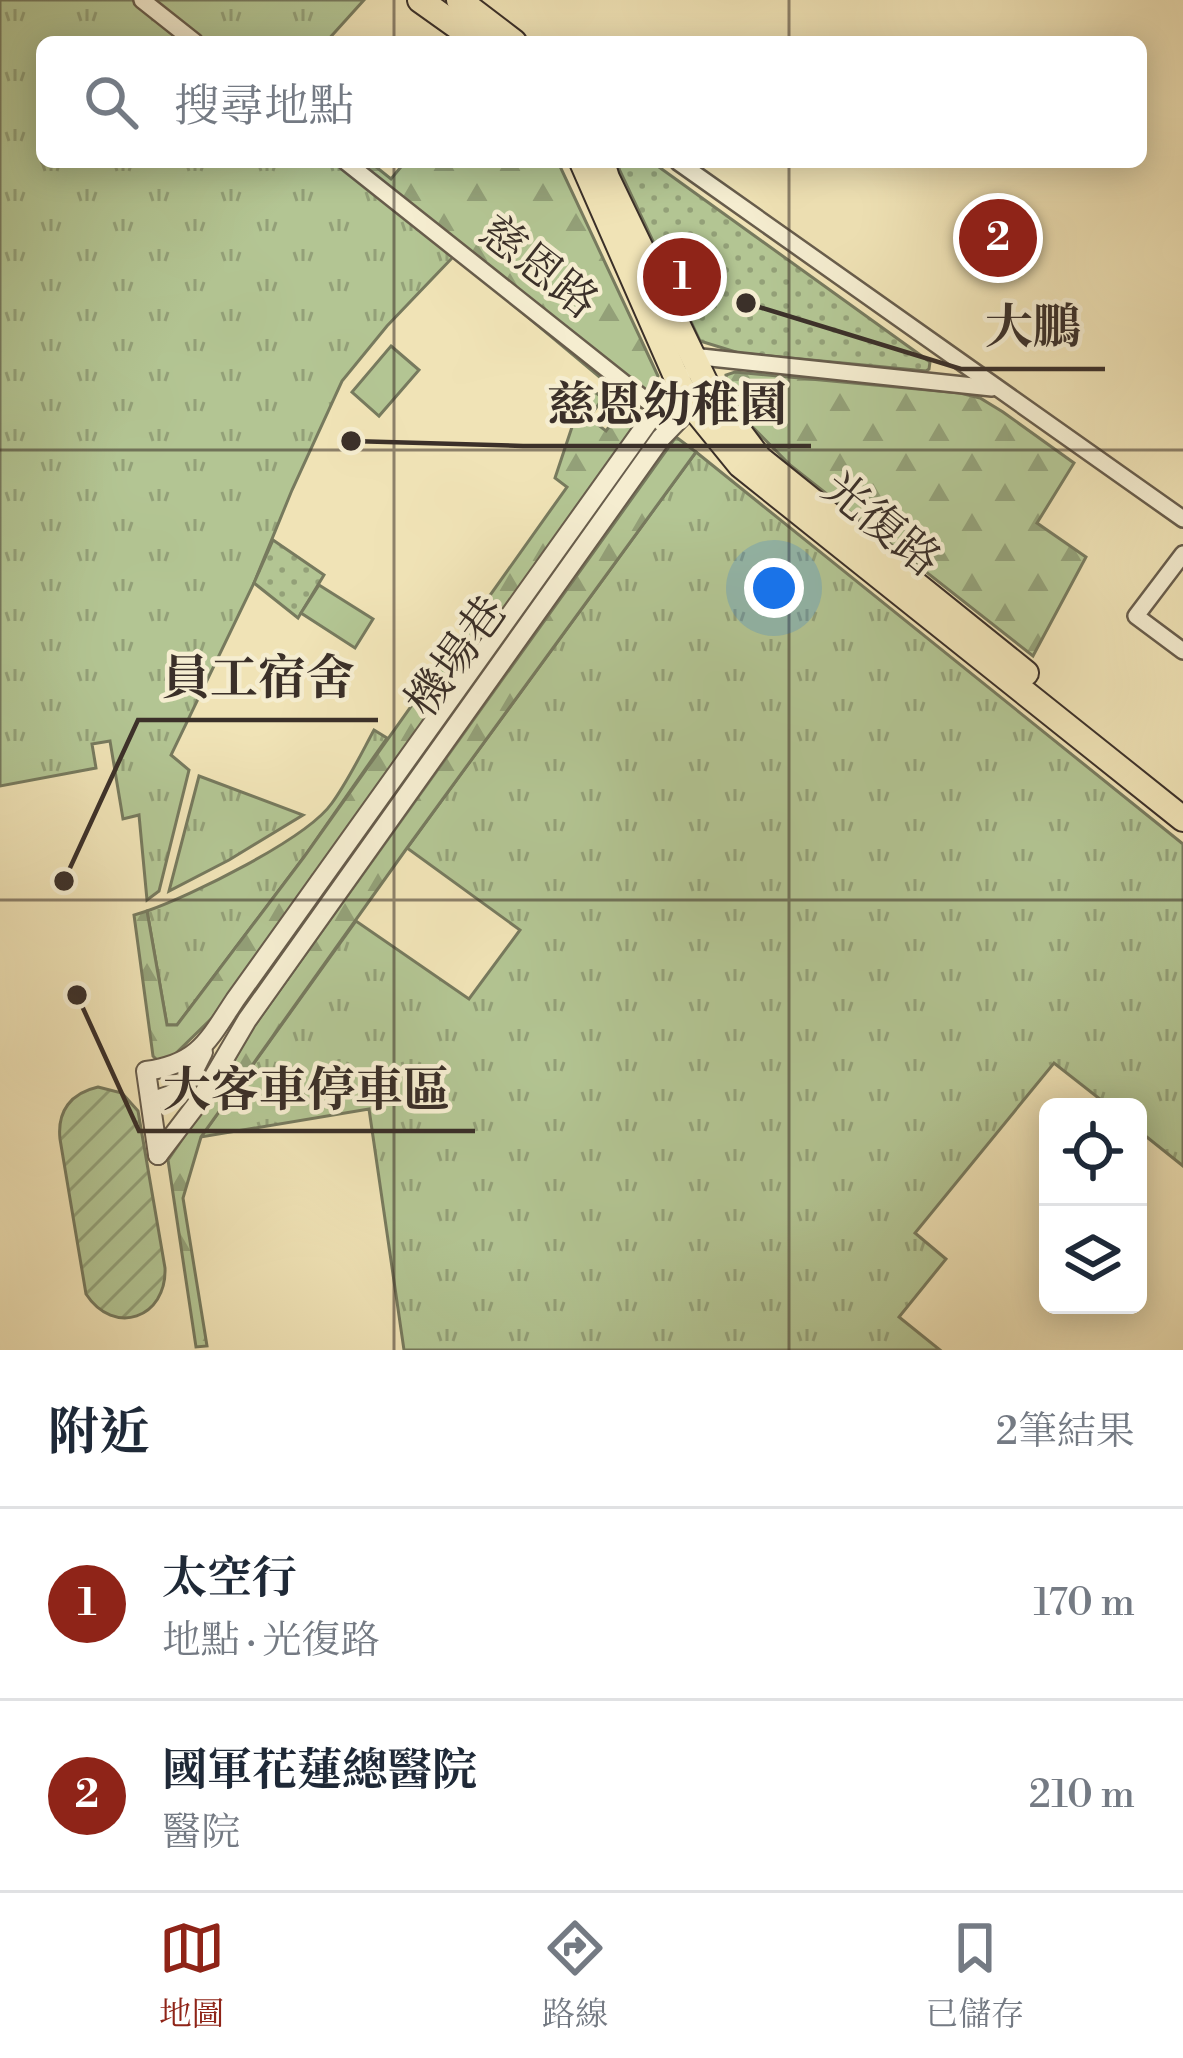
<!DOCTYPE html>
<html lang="zh-TW">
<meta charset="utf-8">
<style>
body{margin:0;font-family:"Libre Bodoni","Noto Serif TC",serif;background:#f2f2f3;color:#1f2937}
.controls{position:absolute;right:36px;bottom:36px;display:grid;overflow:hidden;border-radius:18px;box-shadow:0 6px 30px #0003}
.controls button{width:108px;height:108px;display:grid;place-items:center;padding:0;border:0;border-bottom:3px solid #e0e1e3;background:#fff;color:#1f2937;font:60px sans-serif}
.you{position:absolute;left:774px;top:588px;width:42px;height:42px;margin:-30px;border:9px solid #fff;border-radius:50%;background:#1a73e8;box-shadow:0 0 0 18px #1a73e833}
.badge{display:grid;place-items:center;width:78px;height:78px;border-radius:50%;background:#8f2418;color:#fff;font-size:39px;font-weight:700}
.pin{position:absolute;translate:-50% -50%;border:6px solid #fff;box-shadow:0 3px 12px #0006}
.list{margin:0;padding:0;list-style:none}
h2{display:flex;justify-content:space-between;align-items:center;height:156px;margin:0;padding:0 48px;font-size:51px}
h2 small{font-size:39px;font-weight:400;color:#747a83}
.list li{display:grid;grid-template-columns:78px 1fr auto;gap:36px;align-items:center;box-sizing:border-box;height:192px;padding:0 48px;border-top:3px solid #e0e1e3}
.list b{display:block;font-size:45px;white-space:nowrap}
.list p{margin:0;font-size:39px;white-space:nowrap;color:#747a83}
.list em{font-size:39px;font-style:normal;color:#747a83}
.icon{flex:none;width:66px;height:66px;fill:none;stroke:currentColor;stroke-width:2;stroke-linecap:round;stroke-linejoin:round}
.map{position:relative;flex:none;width:1183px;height:1350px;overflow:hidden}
.search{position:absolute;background:#fff;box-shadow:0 6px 30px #0003;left:36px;right:36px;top:36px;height:132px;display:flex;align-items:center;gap:30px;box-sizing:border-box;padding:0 42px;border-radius:18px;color:#747a83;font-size:45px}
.sheet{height:540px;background:#fff}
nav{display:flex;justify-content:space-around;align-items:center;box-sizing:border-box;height:168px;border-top:3px solid #e0e1e3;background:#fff;font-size:33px;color:#747a83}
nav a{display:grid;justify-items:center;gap:6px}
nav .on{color:#8f2418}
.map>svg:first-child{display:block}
.grass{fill:url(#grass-tufts);stroke:#777a5e;stroke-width:3}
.forest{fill:url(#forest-firs);stroke:#777a5e;stroke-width:3}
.park{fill:url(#park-dots);stroke:#777a5e;stroke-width:3}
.garden{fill:url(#garden-furrows);stroke:#777a5e;stroke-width:3}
.pitch{fill:#b3c593;stroke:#777a5e;stroke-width:3}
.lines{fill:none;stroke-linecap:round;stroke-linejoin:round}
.minor-casing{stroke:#685d4c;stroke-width:20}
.tertiary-casing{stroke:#685d4c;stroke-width:22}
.primary-casing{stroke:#3b3029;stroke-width:28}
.minor{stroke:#f5edd0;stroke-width:15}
.tertiary{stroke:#f5edd0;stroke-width:18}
.primary{stroke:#f0e3b6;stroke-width:24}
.grid{fill:none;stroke:#3b3029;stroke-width:3;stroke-opacity:0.55}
.labels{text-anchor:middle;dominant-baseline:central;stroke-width:9;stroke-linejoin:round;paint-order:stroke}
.street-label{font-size:45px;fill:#3b3029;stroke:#f5edd0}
.leader{fill:none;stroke:#3b3029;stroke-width:4.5}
.callout-dot{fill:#3b3029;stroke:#f5edd0;stroke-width:4.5}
.callout-label{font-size:48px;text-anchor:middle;font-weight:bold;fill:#3b3029;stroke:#f5edd0;stroke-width:9;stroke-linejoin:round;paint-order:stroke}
</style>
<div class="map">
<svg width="1183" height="1350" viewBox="0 0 1183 1350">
<defs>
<pattern id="grass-tufts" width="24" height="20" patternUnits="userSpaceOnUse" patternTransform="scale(3)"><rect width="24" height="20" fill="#b3c593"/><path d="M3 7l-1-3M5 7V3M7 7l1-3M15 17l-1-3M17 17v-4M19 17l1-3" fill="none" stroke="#93a078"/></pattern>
<pattern id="forest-firs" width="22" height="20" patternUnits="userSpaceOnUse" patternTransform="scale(3)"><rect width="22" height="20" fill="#b3c593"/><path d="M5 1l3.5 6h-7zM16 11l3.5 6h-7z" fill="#93a078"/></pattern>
<pattern id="park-dots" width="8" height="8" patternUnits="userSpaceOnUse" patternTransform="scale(3)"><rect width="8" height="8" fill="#b3c593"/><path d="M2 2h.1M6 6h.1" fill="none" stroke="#93a078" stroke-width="1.8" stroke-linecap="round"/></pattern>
<pattern id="garden-furrows" width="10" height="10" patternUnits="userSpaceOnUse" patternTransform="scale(3)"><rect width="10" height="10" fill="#b3c593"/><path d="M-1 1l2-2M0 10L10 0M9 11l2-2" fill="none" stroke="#93a078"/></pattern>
</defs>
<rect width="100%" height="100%" fill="#f0e3b6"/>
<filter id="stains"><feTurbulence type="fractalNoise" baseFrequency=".00167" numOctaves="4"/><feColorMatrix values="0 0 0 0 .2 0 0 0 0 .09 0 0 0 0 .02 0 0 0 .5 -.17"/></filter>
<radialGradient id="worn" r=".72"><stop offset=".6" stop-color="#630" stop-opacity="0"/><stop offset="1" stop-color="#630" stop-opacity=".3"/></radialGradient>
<g class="grass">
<polygon points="0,0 364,0 326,42 42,42 42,162 342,162 455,255 387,326 342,381 292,490 254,583 171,755 189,770 159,891 147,900 139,815 123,819 110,741 92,744 96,768 0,786"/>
<polygon points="696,452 1183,844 1183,1166 1138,1130 1138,1107 1110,1107 1054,1063 915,1233 946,1259 899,1317 940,1350 404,1350 369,1109 201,1137 356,921 469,999 520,930 407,848"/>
<path d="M374 730 387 738 304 857 177 1025H167L147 911C190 896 307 839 332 803 348 781 361 754 374 730Z"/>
<polygon points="199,776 303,815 229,860 169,891"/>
</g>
<g class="forest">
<polygon points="342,162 370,162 391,179 405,162 558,162 658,376 639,410"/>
<polygon points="735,372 960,393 980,398 1003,412 1074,463 1037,523 1086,557 1033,656 790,465 729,403 726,375"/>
<polygon points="592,390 603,398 589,418 606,431 620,412 635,426 212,1018 168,1061 159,1062 153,1056 134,915 147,911 167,1025 177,1025 304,857 567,487 555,478 582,397"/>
<polygon points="676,437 696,452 407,848 201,1137 183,1198 207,1346 196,1347 168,1160 219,1086 252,1029"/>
</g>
<g class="park">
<polygon points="620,162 652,162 930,362 929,369 926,371 739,353 700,341 619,169"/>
<polygon points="273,540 324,575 298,618 254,583"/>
</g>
<path class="garden" d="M98 1087 122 1093 138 1111 165 1268C167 1318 114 1337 86 1294L60 1139C57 1111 71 1093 98 1087Z"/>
<g class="pitch">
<polygon points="391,346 419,370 379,416 352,392"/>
<polygon points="319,585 373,619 355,648 301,613"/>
</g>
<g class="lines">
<g class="minor-casing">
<g id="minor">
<polyline points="142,0 195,42"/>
<polyline points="346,162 657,409 692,406"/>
<polyline points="678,162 1183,519"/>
<polyline points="692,356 992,388"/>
<polyline points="1183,554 1136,616 1183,651"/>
</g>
</g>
<g class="tertiary-casing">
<g id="tertiary">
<path d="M151 1101C187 1093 187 1083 203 1052"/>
<path d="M158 1155 146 1071C198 1064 208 1041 235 1000L681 376"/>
<polyline points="158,1155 200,1100 247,1020 661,438 692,406 700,400"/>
</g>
</g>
<g class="primary-casing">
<g id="primary">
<polyline points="420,0 479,42"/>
<polyline points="459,0 514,42"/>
<polyline points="582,162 678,381 692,406 740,465 1183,819"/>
<polyline points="602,162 607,178 711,394 759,458 1026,673"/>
</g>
</g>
<use href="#minor" class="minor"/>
<use href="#tertiary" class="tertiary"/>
<use href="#primary" class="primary"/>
</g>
<path class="grid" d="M394 0V42M789 0V42M394 162V1350M789 162V1350M0 450H1183M0 900H1183"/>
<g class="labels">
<g class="street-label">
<text transform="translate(538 268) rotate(38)">慈恩路</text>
<text transform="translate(881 525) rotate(39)">光復路</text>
<text transform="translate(457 657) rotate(-54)">機場巷</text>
</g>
</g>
<path class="leader" d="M746 303L961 369H1105M351 441L523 446H811M64 881L138 720H378M77 995L139 1131H475"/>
<g class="callout-dot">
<circle cx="746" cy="303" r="12"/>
<circle cx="351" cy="441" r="12"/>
<circle cx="64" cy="881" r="12"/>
<circle cx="77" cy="995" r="12"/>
</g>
<g class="callout-label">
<text x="1033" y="343">大鵬</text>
<text x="667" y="421">慈恩幼稚園</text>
<text x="258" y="694">員工宿舍</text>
<text x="307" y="1106">大客車停車區</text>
</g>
<rect width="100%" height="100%" filter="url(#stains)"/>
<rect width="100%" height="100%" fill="url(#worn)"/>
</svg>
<div class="controls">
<button><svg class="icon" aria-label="locate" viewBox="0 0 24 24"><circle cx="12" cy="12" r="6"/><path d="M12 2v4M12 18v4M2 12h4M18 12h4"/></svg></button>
<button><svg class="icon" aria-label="layers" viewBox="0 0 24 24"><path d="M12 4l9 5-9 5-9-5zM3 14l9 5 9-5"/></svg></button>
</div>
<div class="you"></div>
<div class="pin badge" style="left:682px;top:277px">1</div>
<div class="pin badge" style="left:998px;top:238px">2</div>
<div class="search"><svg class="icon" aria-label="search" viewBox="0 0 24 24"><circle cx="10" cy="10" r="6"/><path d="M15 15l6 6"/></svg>搜尋地點</div>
</div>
<section class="sheet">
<h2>附近<small>2筆結果</small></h2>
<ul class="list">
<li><span class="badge">1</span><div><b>太空行</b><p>地點 · 光復路</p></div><em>170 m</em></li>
<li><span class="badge">2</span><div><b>國軍花蓮總醫院</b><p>醫院</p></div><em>210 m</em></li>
</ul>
</section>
<nav>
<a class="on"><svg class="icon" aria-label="map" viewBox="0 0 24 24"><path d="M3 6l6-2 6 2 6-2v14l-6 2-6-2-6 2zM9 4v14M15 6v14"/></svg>地圖</a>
<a><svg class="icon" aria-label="directions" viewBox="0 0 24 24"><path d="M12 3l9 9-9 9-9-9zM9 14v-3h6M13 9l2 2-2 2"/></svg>路線</a>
<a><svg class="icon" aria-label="saved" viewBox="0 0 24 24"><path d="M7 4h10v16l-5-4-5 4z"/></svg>已儲存</a>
</nav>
